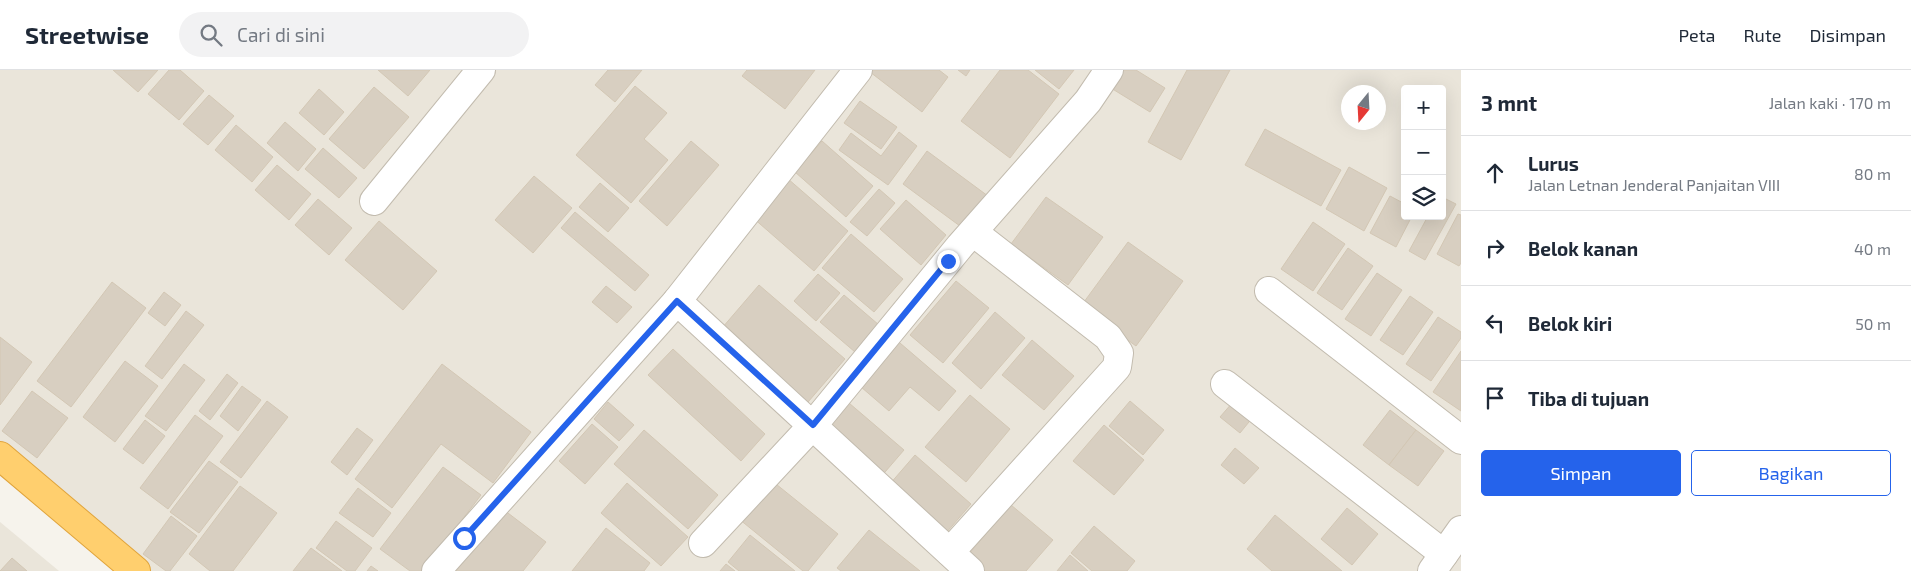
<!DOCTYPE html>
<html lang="id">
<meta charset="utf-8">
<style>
body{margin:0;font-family:"Exo 2",sans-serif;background:#f2f2f3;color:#1f2937}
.controls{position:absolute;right:15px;top:15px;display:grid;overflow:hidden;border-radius:5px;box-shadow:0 5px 20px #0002}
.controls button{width:45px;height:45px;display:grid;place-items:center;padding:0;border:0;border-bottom:1px solid #e0e1e3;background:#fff;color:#1f2937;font:25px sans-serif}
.compass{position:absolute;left:1341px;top:15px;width:45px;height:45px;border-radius:50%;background:#fff;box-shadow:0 5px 20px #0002;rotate:198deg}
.stop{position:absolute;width:15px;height:15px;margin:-11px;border:4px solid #2563eb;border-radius:50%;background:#fff}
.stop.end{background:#2563eb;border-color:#fff;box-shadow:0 1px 5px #0008}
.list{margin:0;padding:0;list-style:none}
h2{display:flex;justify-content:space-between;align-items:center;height:65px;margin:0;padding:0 20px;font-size:21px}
h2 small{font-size:16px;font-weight:400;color:#747a83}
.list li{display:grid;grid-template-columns:32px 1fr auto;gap:15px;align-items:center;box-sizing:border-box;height:75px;padding:0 20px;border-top:1px solid #e0e1e3}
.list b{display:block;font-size:19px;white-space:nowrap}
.list p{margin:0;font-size:16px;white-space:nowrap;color:#747a83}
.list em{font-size:16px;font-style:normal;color:#747a83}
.actions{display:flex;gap:10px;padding:15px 20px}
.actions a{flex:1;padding:11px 0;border:1px solid #2563eb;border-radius:5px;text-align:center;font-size:18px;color:#2563eb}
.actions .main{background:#2563eb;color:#fff}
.icon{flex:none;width:28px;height:28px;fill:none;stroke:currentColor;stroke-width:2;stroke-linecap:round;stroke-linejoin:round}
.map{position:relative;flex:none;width:1461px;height:501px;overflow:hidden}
header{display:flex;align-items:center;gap:30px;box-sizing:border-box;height:70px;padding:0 25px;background:#fff;border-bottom:1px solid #e0e1e3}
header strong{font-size:24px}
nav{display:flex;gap:28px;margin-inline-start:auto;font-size:18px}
.search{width:350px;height:45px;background:#f2f2f3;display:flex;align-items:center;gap:12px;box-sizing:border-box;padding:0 18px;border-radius:28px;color:#747a83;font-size:19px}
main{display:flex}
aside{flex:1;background:#fff}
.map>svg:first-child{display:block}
.residential{fill:#eae5da;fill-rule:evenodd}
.building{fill:#d8cfc1;stroke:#d3c7b4}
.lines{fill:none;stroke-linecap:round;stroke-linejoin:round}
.minor-casing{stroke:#c2bbae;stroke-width:30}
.highway-casing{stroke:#e0a43c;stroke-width:30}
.minor{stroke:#fff;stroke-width:28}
.highway{stroke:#ffcf6e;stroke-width:28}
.route{stroke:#2563eb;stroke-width:6}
</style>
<header>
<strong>Streetwise</strong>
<div class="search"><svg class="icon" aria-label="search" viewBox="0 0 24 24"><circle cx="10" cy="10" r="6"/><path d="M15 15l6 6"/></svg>Cari di sini</div>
<nav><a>Peta</a><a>Rute</a><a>Disimpan</a></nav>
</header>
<main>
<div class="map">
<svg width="1461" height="501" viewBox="0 0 1461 501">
<rect width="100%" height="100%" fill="#f6f3ec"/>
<g class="residential">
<path d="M0 0H1461V501H123L0 397ZM1405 19H1442V146H1405ZM1348 22H1378V52H1348Z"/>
<polygon points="0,452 59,501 0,501"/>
</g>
<g class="building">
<polygon points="113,0 158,0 138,22"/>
<polygon points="169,0 180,0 204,21 179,50 148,24"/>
<polygon points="378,0 430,0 408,26"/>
<polygon points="608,0 642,0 615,32 595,15"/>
<polygon points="747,0 815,0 785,39 742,6"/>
<polygon points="871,0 939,0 948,7 922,42 870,2"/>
<polygon points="958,0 970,0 966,6"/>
<polygon points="1000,0 1028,0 1059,24 1010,88 961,51"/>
<polygon points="1035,0 1074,0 1059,19"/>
<polygon points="1115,0 1136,0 1165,18 1150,42 1106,15"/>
<polygon points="1187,0 1230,0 1181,90 1148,72"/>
<polygon points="635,16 667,43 644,69 668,90 631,133 576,85"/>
<polygon points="374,17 409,47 364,99 329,69"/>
<polygon points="319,19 344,42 324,65 299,43"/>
<polygon points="209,25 234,46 208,75 183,54"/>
<polygon points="860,31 897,57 881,79 844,53"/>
<polygon points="285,52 316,79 298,101 267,73"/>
<polygon points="236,55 273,87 252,112 215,80"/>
<polygon points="1265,59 1341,100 1321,136 1245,95"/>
<polygon points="899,62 917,76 888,115 839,80 851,63 881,86"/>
<polygon points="691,71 719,95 667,156 639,131"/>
<polygon points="822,71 873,116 846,147 795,102"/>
<polygon points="323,78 357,108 339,128 305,99"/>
<polygon points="927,81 988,126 964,159 903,114"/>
<polygon points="277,95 311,124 289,150 255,120"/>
<polygon points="1349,97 1387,118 1364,161 1326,139"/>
<polygon points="534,106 572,138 533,183 495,150"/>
<polygon points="787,108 848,161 814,201 752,147"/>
<polygon points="600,113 629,138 608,162 579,137"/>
<polygon points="879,119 895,133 867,166 850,152"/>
<polygon points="1390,126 1405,134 1405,146 1412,146 1396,177 1370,163"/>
<polygon points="1046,127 1103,167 1068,215 1011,174"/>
<polygon points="1442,127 1456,134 1425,190 1409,181 1428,146 1442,146"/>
<polygon points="318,129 352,158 329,185 295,155"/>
<polygon points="906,130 946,165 921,195 880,159"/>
<polygon points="575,142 649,205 635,221 561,158"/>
<polygon points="1458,144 1461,145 1461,193 1459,196 1437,184"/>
<polygon points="379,151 437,201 403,240 345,190"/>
<polygon points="1313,152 1345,174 1313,221 1281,199"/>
<polygon points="851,164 903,209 874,242 822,198"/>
<polygon points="1128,172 1183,211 1136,276 1081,236"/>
<polygon points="1348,178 1373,196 1342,240 1317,223"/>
<polygon points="1377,203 1402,220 1371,266 1345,249"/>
<polygon points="818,204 840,223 816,251 794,231"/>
<polygon points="956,211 989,238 943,293 910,265"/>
<polygon points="112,212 146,238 71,337 37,311"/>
<polygon points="759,215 845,289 802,339 716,265"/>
<polygon points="606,216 632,237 617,253 592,232"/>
<polygon points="164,222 181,235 165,256 148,243"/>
<polygon points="844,225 879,255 855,282 820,252"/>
<polygon points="1410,226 1433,242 1403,285 1380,270"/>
<polygon points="186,241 204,255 162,309 145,296"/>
<polygon points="995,242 1025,268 981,319 952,293"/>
<polygon points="1438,247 1461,262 1461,268 1431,311 1406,294"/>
<polygon points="0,267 32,292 0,335"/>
<polygon points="893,267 956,321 939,341 910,317 889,341 854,311"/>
<polygon points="1032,270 1074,306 1044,340 1002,305"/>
<polygon points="673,279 765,364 741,391 648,305"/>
<polygon points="1461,281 1461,341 1433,322"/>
<polygon points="125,291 158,316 115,372 83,347"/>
<polygon points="184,294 205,310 166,361 145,346"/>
<polygon points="442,294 531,362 493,413 441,374 392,438 355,409"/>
<polygon points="227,304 238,313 210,350 199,341"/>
<polygon points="242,316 261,330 238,361 220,346"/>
<polygon points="32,321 68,348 37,388 2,361"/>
<polygon points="970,325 1010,359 966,412 925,377"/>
<polygon points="267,331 288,347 241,408 220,392"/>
<polygon points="1130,331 1164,360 1143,385 1109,356"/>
<polygon points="608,332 634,355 619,371 594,349"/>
<polygon points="1233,332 1253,347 1240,363 1220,347"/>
<polygon points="849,333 904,380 879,409 824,363"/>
<polygon points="1390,340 1416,360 1389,395 1363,375"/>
<polygon points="195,345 223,366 168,439 140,418"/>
<polygon points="145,350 165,366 143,394 123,379"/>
<polygon points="592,354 618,377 585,414 559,391"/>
<polygon points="1104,355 1144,390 1114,425 1073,391"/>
<polygon points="357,358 373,370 347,405 331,392"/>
<polygon points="644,360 718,425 688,459 614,394"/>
<polygon points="1416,360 1444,381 1418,416 1389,395"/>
<polygon points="1235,378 1259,398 1244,414 1221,395"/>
<polygon points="915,385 971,434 946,463 889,415"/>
<polygon points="209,391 238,412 199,463 170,442"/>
<polygon points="443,397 481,425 423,501 410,501 380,479"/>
<polygon points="771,410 838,464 808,501 803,501 739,449"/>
<polygon points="627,413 688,467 661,496 601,443"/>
<polygon points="240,416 277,443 233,501 210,501 189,484"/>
<polygon points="358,418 391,443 373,467 339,443"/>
<polygon points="1011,435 1053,470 1026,501 985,501 967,486"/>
<polygon points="1347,438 1378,464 1352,495 1321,469"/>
<polygon points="504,440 546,472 523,501 456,501"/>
<polygon points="1275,445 1342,501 1272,501 1247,479"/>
<polygon points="171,446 197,466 170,501 166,501 143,484"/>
<polygon points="336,451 372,478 355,501 347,501 316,478"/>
<polygon points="1094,456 1135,491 1127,501 1092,501 1071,483"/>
<polygon points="606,458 650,493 644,501 572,501"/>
<polygon points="869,460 920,501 841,501 837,498"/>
<polygon points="750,465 795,501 739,501 728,492"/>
<polygon points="311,478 342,501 293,501"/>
<polygon points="1070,485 1088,501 1057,501"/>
<polygon points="12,488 27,501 0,501"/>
<polygon points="726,494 735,501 720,501"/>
<polygon points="371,496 378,501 367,501"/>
</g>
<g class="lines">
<g class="minor-casing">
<g id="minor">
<polyline points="374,131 481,0"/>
<polyline points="1269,221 1461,370"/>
<polyline points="677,231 970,501"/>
<polyline points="1225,314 1444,484"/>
<polyline points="703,473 813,355 960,176 1088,31 1109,0"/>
<polyline points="950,482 1117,297 1119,283 1108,267 973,162"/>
<polyline points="436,501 677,231 858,0"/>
<polyline points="1432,501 1461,460"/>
</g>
</g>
<g class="highway-casing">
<polyline id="highway" points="0,386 136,501"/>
</g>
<use href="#minor" class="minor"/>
<use href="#highway" class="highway"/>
</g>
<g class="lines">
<polyline class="route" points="464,468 677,231 813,355 948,191"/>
</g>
</svg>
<div class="controls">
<button>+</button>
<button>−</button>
<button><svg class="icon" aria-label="layers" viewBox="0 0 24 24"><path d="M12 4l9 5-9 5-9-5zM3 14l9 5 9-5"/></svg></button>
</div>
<svg class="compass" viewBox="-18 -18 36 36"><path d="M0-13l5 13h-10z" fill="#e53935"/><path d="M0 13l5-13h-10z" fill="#747a83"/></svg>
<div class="stop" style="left:464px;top:468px"></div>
<div class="stop end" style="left:948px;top:191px"></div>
</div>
<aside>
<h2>3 mnt<small>Jalan kaki · 170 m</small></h2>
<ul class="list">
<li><svg class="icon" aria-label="ahead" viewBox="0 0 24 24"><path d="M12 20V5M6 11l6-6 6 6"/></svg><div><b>Lurus</b><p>Jalan Letnan Jenderal Panjaitan VIII</p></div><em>80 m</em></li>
<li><svg class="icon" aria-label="right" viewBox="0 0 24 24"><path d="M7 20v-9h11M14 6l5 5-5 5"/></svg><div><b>Belok kanan</b></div><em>40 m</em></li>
<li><svg class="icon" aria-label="left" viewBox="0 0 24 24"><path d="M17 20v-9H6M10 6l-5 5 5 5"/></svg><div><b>Belok kiri</b></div><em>50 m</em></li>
<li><svg class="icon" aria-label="arrive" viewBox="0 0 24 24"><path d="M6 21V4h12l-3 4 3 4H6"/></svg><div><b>Tiba di tujuan</b></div></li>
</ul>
<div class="actions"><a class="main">Simpan</a><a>Bagikan</a></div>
</aside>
</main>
